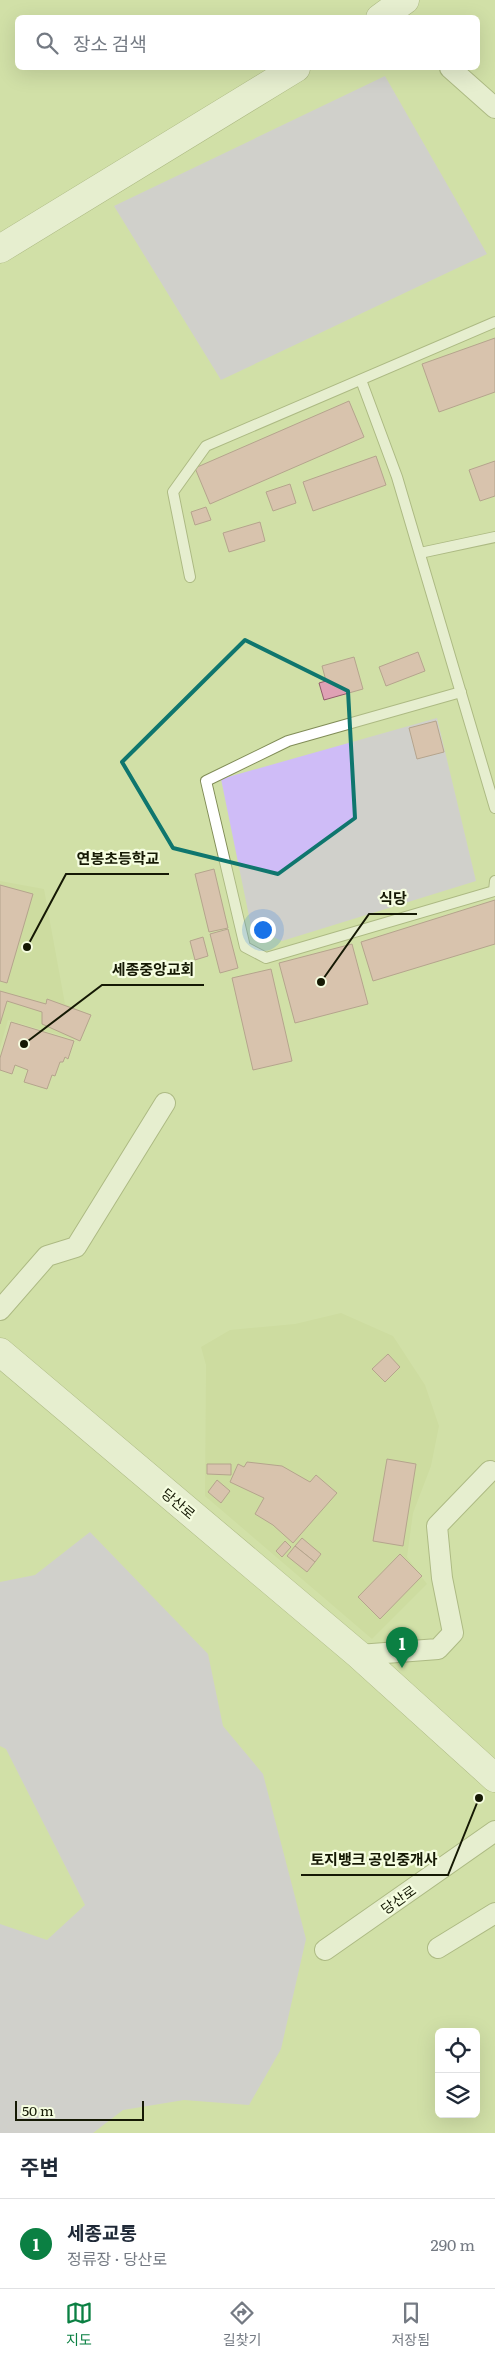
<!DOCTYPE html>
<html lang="ko">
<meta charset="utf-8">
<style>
body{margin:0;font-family:Literata,"Noto Sans KR",serif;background:#f2f2f3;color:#1f2937}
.controls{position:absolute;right:15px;bottom:15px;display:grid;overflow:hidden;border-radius:8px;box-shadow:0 5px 20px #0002}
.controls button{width:45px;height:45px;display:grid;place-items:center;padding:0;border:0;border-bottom:1px solid #e0e1e3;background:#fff;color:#1f2937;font:25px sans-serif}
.scale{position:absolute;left:15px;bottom:12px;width:129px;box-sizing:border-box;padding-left:5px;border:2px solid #151904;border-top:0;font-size:14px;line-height:18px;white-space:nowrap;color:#151904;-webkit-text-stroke:4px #f5fde0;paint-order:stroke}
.you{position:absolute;left:262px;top:929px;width:18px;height:18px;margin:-12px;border:4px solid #fff;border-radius:50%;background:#1a73e8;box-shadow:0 0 0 8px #1a73e833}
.badge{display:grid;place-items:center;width:32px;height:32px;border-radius:50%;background:#0b8043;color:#fff;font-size:16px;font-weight:700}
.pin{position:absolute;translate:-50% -41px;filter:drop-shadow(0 1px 2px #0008)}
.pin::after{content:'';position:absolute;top:26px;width:18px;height:15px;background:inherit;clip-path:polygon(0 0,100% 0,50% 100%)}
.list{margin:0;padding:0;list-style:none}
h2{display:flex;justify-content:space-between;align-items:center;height:65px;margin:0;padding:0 20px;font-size:21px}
h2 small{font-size:16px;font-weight:400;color:#747a83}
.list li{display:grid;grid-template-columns:32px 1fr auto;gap:15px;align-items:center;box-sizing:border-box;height:90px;padding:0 20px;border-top:1px solid #e0e1e3}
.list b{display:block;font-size:19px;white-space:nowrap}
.list p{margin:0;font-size:16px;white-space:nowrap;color:#747a83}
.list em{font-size:16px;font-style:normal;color:#747a83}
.icon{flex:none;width:28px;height:28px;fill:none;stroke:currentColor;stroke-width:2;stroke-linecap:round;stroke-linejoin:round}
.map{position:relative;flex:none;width:495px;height:2133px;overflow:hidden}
.search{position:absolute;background:#fff;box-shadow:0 5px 20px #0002;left:15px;right:15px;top:15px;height:55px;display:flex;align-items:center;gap:12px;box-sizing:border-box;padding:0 18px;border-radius:8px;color:#747a83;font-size:19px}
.sheet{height:155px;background:#fff}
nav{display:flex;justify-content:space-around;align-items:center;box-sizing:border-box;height:70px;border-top:1px solid #e0e1e3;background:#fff;font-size:14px;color:#747a83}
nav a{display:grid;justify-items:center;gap:2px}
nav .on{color:#0b8043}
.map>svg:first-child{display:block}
.built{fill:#c8d797}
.green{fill:#cfbcf7}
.building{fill:#dfa1b4;stroke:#925b6c}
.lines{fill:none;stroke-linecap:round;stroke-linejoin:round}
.lane-casing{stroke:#808c57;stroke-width:12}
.street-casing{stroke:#808c57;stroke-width:22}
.secondary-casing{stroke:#808c57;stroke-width:29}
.lane{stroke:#fff;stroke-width:10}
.street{stroke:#fff;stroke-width:20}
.secondary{stroke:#fff;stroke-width:28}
.marked{fill:none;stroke:#0f766e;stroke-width:4;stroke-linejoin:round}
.labels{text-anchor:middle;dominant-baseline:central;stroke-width:4.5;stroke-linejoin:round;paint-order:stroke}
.street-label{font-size:14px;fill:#151904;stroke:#f5fde0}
.leader{fill:none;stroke:#151904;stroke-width:2}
.callout-dot{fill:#151904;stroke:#f5fde0;stroke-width:2}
.callout-label{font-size:15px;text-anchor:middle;font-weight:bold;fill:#151904;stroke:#f5fde0;stroke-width:4.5;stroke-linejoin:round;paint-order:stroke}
</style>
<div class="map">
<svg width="495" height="2133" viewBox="0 0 495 2133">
<rect width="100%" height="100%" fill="#d1e0a7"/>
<g class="built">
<polygon points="0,881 44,889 65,1004 91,1015 80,1041 8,1020 0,1048"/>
<polygon points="341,1313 393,1336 425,1385 439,1426 431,1466 413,1513 407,1557 427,1584 372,1639 205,1496 206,1365 201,1347 230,1330 295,1324"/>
</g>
<g class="green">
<polygon points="385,76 487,254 221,380 114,206"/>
<polygon points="437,718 476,881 282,941 251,926 221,779"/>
<polygon points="90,1532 208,1654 223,1726 263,1774 306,1939 281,2049 249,2105 184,2100 123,2110 93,2133 0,2133 0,1924 47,1940 85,1905 6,1749 0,1746 0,1582 35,1575"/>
</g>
<g class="building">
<polygon points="495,338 495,392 439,412 422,364"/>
<polygon points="349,401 364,437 210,504 195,468"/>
<polygon points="376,456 386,485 313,511 303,482"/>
<polygon points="495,461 495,496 480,501 469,470"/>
<polygon points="290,484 296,503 273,511 266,492"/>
<polygon points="206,507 211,520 195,525 191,512"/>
<polygon points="260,522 265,541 229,552 223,533"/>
<polygon points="418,652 425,671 386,686 379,667"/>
<polygon points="354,657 363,689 324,700 319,683 326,681 322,666"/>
<polygon points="436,721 444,752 417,759 409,728"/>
<polygon points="214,869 228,928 209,932 195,874"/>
<polygon points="0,885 33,894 7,983 0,981"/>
<polygon points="495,900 495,944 373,981 361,942"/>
<polygon points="228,929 238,968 220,973 210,934"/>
<polygon points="203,937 208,956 195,960 190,941"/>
<polygon points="352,944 368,1004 295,1023 279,963"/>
<polygon points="271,969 292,1061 253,1070 232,978"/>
<polygon points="0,991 46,1004 47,999 91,1015 80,1041 42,1024 42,1012 7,1001 0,1024"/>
<polygon points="11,1022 74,1041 68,1059 65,1057 63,1062 60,1062 55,1076 52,1075 47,1089 24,1082 28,1070 15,1065 12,1074 0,1070 0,1058"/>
<polygon points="388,1354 400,1367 385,1382 372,1369"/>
<polygon points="387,1459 416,1464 403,1546 373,1541"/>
<polygon points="247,1462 282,1466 310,1482 316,1475 337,1493 293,1543 273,1525 255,1514 264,1498 230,1482 238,1464 244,1467"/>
<polygon points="207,1464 231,1464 231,1475 207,1474"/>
<polygon points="217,1480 230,1491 221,1503 208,1492"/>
<polygon points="302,1538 321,1554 315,1562 295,1546"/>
<polygon points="285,1541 291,1547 282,1557 276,1551"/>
<polygon points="295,1546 315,1562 307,1572 287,1556"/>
<polygon points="400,1554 422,1576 380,1619 358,1597"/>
</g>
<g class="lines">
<g class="lane-casing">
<g id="lane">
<polyline points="361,380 397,477 495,808"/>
<polyline points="420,553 495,537"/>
<polyline points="190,577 173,492 206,446 495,322"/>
<polyline points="461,692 288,741 206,781 245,947 266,958 494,891 495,881"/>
</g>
</g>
<g class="street-casing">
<g id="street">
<polyline points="450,68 495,108"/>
<polyline points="0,1310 47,1256 76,1247 165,1103"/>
<polyline points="359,1655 438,1649 453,1633 442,1578 437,1526 490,1471"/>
<polyline points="438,1948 495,1913"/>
<polyline points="325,1950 495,1831"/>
</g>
</g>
<g class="secondary-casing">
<g id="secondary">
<polyline points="380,18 405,0"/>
<polyline points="0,249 296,68"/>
<polyline points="0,1352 359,1655 495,1778"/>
</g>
</g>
<use href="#lane" class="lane"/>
<use href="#street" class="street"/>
<use href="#secondary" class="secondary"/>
</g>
<path d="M0 0H495V2133H0ZM245 640 348 691 355 818 278 874 173 848 122 762Z" fill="#d1e0a7" fill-opacity=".55" fill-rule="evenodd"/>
<path class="marked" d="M245 640 348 691 355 818 278 874 173 848 122 762Z"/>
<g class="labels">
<g class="street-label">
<text transform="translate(179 1503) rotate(40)">당산로</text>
<text transform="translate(398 1899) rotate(-35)">당산로</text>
</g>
</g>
<path class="leader" d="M27 947L66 874H169M321 982L369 914H417M24 1044L102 985H204M479 1798L448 1875H301"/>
<g class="callout-dot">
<circle cx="27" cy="947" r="5"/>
<circle cx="321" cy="982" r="5"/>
<circle cx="24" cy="1044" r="5"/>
<circle cx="479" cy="1798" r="5"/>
</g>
<g class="callout-label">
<text x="118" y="864">연봉초등학교</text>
<text x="393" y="904">식당</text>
<text x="153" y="975">세종중앙교회</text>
<text x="374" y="1865">토지뱅크 공인중개사</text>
</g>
</svg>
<div class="controls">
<button><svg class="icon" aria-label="locate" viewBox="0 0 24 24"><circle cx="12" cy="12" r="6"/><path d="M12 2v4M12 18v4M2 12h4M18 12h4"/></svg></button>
<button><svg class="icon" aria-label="layers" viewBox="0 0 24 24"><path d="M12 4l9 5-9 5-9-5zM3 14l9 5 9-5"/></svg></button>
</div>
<div class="scale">50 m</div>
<div class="you"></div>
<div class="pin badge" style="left:402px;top:1668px">1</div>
<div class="search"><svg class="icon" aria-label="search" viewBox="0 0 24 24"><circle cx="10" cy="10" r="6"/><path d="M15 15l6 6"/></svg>장소 검색</div>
</div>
<section class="sheet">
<h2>주변<small></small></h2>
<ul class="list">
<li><span class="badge">1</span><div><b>세종교통</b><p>정류장 · 당산로</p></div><em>290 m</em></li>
</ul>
</section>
<nav>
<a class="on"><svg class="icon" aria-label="map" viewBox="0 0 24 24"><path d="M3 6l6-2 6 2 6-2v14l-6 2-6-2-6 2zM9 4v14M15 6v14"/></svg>지도</a>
<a><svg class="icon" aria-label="directions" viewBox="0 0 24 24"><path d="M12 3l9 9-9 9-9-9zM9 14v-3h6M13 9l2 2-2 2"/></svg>길찾기</a>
<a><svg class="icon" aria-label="saved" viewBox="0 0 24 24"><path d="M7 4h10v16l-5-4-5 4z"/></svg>저장됨</a>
</nav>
